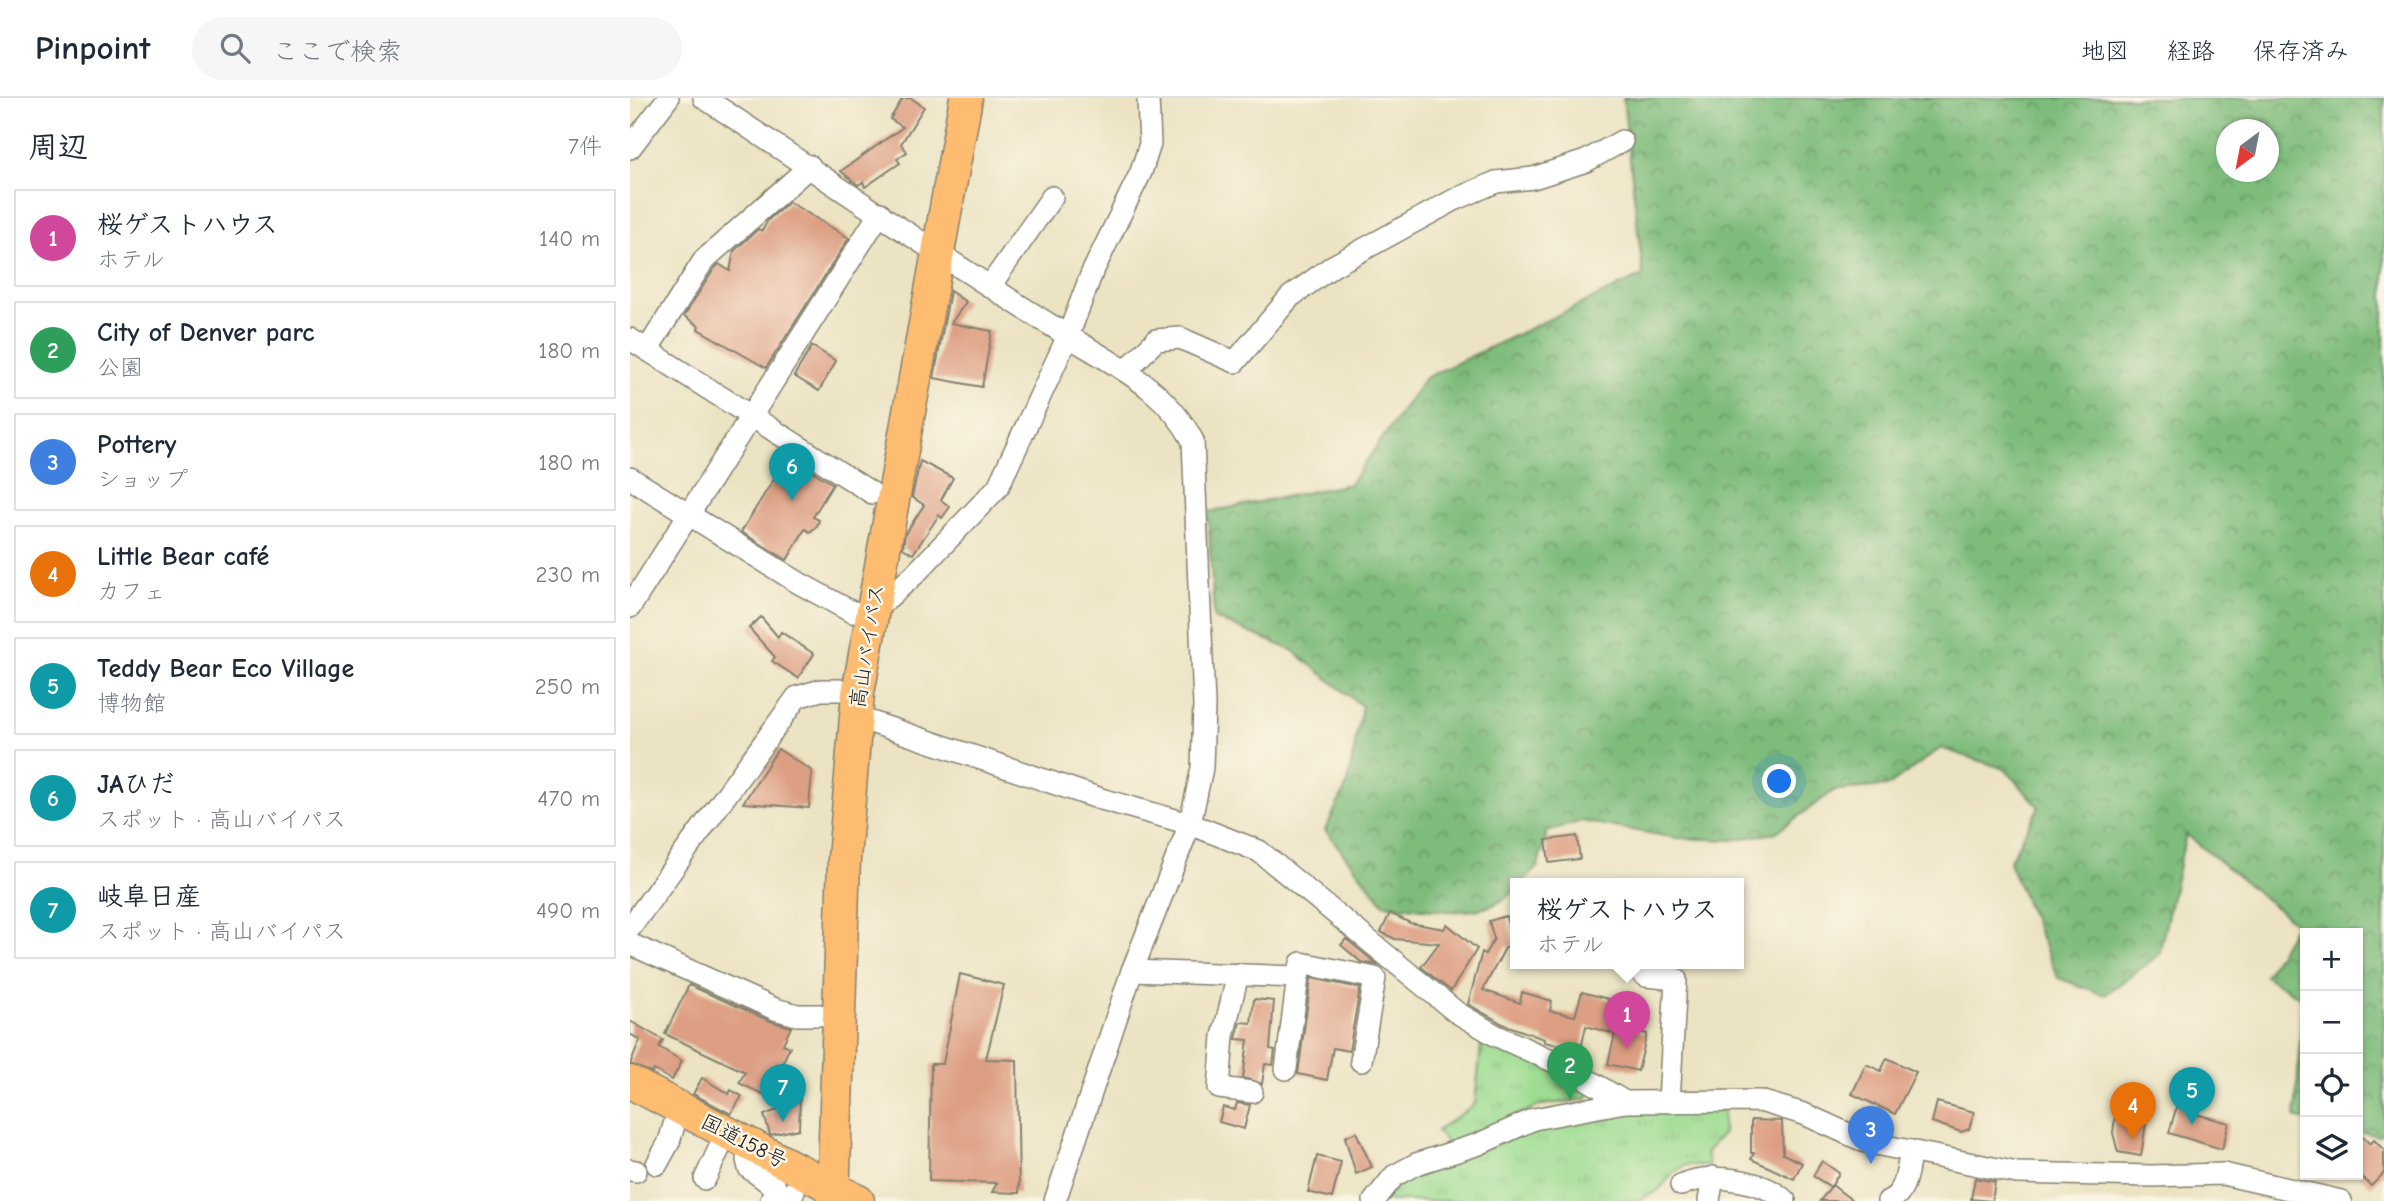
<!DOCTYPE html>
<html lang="ja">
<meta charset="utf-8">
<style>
body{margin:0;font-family:"Comic Neue","Klee One",sans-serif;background:#f6f6f7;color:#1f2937}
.controls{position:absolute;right:21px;bottom:21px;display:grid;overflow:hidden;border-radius:0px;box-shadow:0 2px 5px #0004}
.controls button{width:63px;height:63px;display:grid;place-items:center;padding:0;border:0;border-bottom:2px solid #e0e1e3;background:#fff;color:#1f2937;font:35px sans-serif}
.compass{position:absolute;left:1586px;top:21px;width:63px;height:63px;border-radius:50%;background:#fff;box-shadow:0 2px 5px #0004;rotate:212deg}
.you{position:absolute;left:1150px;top:684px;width:24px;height:24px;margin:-18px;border:5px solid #fff;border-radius:50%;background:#1a73e8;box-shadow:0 0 0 10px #1a73e833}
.badge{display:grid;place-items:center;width:46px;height:46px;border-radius:50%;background:#111827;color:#fff;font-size:23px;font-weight:700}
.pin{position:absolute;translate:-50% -58px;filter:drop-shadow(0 2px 4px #0008)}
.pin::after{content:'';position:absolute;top:37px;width:24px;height:21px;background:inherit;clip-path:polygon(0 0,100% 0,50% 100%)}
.popup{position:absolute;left:880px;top:780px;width:234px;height:91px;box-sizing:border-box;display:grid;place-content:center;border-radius:0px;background:#fff;filter:drop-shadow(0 2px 5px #0005);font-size:23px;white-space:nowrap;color:#747a83}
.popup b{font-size:26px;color:#1f2937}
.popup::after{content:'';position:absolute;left:50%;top:100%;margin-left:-14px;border:14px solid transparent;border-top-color:#fff}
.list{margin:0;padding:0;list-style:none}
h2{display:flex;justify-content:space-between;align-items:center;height:91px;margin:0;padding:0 28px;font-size:30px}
h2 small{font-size:23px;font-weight:400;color:#747a83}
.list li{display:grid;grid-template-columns:46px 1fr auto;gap:21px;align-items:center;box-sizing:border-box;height:98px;margin:0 14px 14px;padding:0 14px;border:2px solid #e0e1e3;border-radius:0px}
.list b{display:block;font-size:26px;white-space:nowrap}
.list p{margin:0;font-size:23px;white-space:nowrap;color:#747a83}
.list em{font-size:23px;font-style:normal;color:#747a83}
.icon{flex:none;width:38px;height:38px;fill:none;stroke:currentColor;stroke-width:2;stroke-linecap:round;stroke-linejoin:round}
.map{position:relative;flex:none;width:1754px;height:1103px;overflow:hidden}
header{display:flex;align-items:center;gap:42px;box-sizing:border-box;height:98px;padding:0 35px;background:#fff;border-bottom:2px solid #e0e1e3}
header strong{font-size:33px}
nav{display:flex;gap:38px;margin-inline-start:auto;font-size:24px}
.search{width:490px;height:63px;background:#f6f6f7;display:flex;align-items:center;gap:18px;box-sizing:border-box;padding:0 24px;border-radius:38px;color:#747a83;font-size:26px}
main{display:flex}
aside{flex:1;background:#fff}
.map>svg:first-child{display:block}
.forest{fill:url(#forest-crowns);stroke:#4d6c4c;stroke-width:2;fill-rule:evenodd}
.park{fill:url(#park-tufts);stroke:#5c7c56;stroke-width:2}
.building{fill:#dd9f83}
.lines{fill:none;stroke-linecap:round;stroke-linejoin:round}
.minor-casing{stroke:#84806f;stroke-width:24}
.highway-casing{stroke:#84806f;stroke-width:35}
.minor{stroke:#fff;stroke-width:21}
.highway{stroke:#febc70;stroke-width:32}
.labels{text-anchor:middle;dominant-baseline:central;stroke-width:5;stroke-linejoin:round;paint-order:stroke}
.street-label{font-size:21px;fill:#1c1c1c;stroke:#fcf5e5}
</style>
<header>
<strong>Pinpoint</strong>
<div class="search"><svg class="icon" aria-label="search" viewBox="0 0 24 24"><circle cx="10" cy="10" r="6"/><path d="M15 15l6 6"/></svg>ここで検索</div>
<nav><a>地図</a><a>経路</a><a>保存済み</a></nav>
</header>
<main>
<aside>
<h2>周辺<small>7件</small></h2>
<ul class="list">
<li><span class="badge" style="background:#d1479c">1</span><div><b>桜ゲストハウス</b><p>ホテル</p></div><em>140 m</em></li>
<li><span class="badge" style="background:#2e9e5b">2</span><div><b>City of Denver parc</b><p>公園</p></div><em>180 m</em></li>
<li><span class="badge" style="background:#3f7fe0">3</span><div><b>Pottery</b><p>ショップ</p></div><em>180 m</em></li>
<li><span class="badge" style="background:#e8710a">4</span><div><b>Little Bear café</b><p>カフェ</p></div><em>230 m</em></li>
<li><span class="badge" style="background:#0f9aa8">5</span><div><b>Teddy Bear Eco Village</b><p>博物館</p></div><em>250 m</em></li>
<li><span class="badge" style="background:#0f9aa8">6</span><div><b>JAひだ</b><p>スポット · 高山バイパス</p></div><em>470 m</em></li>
<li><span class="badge" style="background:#0f9aa8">7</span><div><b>岐阜日産</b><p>スポット · 高山バイパス</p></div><em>490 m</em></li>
</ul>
</aside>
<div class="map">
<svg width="1754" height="1103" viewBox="0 0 1754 1103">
<defs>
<pattern id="forest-crowns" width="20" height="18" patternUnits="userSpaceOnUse" patternTransform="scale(1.75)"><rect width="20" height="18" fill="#7ebc7b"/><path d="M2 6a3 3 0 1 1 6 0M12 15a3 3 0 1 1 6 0" fill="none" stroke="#669864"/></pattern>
<pattern id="park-tufts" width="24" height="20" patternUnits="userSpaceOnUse" patternTransform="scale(1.75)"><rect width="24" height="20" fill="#9ddc91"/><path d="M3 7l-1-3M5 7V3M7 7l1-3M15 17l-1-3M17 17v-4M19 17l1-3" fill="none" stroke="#87bc7c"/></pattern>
</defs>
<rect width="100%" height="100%" fill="#fcf5e5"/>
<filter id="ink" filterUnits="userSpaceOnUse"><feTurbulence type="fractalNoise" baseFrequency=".0143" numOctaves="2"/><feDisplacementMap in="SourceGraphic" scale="14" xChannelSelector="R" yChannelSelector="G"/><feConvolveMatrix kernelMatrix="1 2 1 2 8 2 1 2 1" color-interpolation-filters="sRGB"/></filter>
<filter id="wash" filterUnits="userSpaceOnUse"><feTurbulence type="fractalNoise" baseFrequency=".00686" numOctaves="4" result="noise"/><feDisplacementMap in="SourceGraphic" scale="28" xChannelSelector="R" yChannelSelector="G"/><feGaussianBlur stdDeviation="1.57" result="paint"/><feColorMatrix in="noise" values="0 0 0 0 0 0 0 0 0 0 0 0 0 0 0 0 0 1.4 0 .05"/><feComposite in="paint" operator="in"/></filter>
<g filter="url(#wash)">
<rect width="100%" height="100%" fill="#ebe3c2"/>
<path class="forest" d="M993 0H1754V1035L1747 1038 1728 1033V835H1675V1022L1665 1019 1673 901 1635 878 1666 826 1556 736 1529 857 1475 897 1428 880 1379 764 1409 709 1375 671 1311 650 1258 688 1205 692 1145 735 1102 742 1046 740 951 723 917 734 908 768 892 785H885V792C853 826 794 810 754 806L695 732 718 685 732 608 662 552 584 520 578 414 720 386 795 280 1013 177ZM1596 32H1638V74H1596Z"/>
<g class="park">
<polygon points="852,939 961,991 956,1001 911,1007 818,1047 807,1033 845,1006"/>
<polygon points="1093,1007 1093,1035 1076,1055 1079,1067 1055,1067 1043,1075 1029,1092 1007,1103 754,1103 769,1085 784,1076 902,1032 997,1015"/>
</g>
<g id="blocks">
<g class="building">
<polygon points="273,0 281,0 294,9 271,46 277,54 267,61 270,65 235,89 233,84 228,87 211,73 273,29 260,21"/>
<polygon points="159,104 219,140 136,270 68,231 69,228 54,218 84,171 89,166 100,173 104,153 128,131 132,133 138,122"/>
<polygon points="320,193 336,204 321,225 362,233 352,289 304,280"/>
<polygon points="182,248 206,263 189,293 164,278"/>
<polygon points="158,358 203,386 183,419 189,422 187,428 180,434 175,431 157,462 111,434"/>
<polygon points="290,363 323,380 311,402 320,409 312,420 309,417 283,456 273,450 275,436 294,407 282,399"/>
<polygon points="131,519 148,539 151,534 184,556 168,580 142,563 145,559 119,530"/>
<polygon points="148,651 182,673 179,710 113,705"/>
<polygon points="947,738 950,761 919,765 916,742"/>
<polygon points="760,815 780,825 814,831 817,826 847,851 821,893 791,869 809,845 765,841 751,834"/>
<polygon points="876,818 884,847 875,850 853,892 890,905 892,894 922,903 920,913 945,918 952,894 993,905 994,897 1014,902 1007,933 1017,936 1008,973 978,966 985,936 956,928 951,951 914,944 914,941 873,926 838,906 852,854 855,856 864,841 859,823"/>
<polygon points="716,841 748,867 731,864 711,847"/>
<polygon points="330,876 374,887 356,961 387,962 389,1095 362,1094 367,1085 299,1083 301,966 313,966"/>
<polygon points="681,880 730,890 719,953 703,950 697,982 668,976"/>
<polygon points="59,887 140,923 161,929 153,946 160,949 137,998 109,985 115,974 35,936"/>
<polygon points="624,901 644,903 640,951 645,952 643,967 635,966 632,986 613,980 618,942 606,941 610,924 621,925"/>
<polygon points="0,923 33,942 29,949 52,963 42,982 24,972 22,975 0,966 10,942 0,936"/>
<polygon points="1257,960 1286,974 1265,1016 1222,996 1236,966 1251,973"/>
<polygon points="72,980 99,996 101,992 112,998 101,1016 63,996"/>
<polygon points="137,998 170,999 169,1031 140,1037 134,1017 158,1008"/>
<polygon points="1307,1004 1344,1014 1339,1031 1331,1034 1302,1024"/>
<polygon points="1548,1004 1567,1010 1566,1016 1599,1025 1592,1051 1539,1035"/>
<polygon points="607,1005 620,1007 614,1031 589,1024 593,1009 605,1012"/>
<polygon points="1485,1019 1516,1025 1511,1058 1488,1054 1483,1035"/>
<polygon points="1121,1022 1152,1023 1153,1056 1172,1065 1164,1081 1121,1061 1124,1055 1121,1055"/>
<polygon points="726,1034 742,1069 726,1076 715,1039"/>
<polygon points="1728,1034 1740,1046 1744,1042 1754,1052 1754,1075 1741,1088 1728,1075"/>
<polygon points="687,1058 711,1064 702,1100 678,1094"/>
<polygon points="1192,1063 1209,1075 1201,1089 1183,1078"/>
<polygon points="1345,1080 1365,1084 1362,1103 1341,1101"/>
<polygon points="1202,1087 1223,1103 1190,1103"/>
</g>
</g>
</g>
<g filter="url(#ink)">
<use href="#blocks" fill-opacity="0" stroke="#84806f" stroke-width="2"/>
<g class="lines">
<g class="minor-casing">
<g id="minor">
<path d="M74 0C151 50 227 103 305 153 348 181 391 209 435 236 484 267 535 289 563 343L574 607 572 670 560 726 502 873 425 1103"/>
<polyline points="0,50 38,0"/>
<polyline points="360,188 422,99"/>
<polyline points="0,241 242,395"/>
<polyline points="17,252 74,162 180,68"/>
<polyline points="497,272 526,242 550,240 605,264 660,199 703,168 824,102 866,84 903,80 956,63 992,43"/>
<polyline points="0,380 169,485 222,514 241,515 284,477 368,389 438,238 461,177 511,74 520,46 518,0"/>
<polyline points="0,509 250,115"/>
<polyline points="226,619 471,701 560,726 629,753 826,914 865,937 938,970 995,1004"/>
<polyline points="0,830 167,599 191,592 210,592"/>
<polyline points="0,846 145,911 167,917 190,917"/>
<polyline points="1000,865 1016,878 1046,881 1039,1004"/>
<polyline points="502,873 668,879 656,971"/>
<polyline points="608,876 593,938 589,990 622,994"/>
<polyline points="668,879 671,865 745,880 731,963"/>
<polyline points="124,1048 117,1062 119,1070 145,1089 141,1103"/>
<polyline points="27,1066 39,1044 49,1010"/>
<polyline points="0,1072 6,1073"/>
<polyline points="75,1081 97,1034"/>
<path d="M1051 1087C1078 1074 1133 1081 1155 1103"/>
<polyline points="160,1103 164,1093"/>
<polyline points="744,1103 764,1078 786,1066 849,1046 904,1021 995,1004 1130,1003 1174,1016 1236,1044 1387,1075 1521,1078 1593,1076 1711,1103"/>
<polyline points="1079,1103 1083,1079"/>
<path d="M1258 1103C1277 1096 1277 1070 1281 1053"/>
</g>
</g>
<g class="highway-casing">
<g id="highway">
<polyline points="0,984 228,1103"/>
<polyline points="203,1103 214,761 228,595 336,0"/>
</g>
</g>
<use href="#minor" class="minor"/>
<use href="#highway" class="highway"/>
</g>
</g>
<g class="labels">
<g class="street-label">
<text transform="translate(237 548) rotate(-81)">高山バイパス</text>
<text transform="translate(114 1043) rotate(27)">国道158号</text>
</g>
</g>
</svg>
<div class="controls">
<button>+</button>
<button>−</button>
<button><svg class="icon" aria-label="locate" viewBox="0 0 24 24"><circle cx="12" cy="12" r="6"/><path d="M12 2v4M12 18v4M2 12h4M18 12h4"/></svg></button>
<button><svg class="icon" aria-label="layers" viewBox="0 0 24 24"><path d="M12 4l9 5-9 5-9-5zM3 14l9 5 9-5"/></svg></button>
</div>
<svg class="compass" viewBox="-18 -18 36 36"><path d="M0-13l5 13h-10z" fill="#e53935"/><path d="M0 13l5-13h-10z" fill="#747a83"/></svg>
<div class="you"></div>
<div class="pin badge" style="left:997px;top:951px;background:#d1479c">1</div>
<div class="popup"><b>桜ゲストハウス</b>ホテル</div>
<div class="pin badge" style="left:940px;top:1002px;background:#2e9e5b">2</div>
<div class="pin badge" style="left:1241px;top:1066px;background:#3f7fe0">3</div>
<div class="pin badge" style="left:1503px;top:1042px;background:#e8710a">4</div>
<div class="pin badge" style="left:1562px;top:1027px;background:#0f9aa8">5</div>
<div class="pin badge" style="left:162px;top:403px;background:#0f9aa8">6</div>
<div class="pin badge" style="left:153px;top:1024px;background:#0f9aa8">7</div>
</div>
</main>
